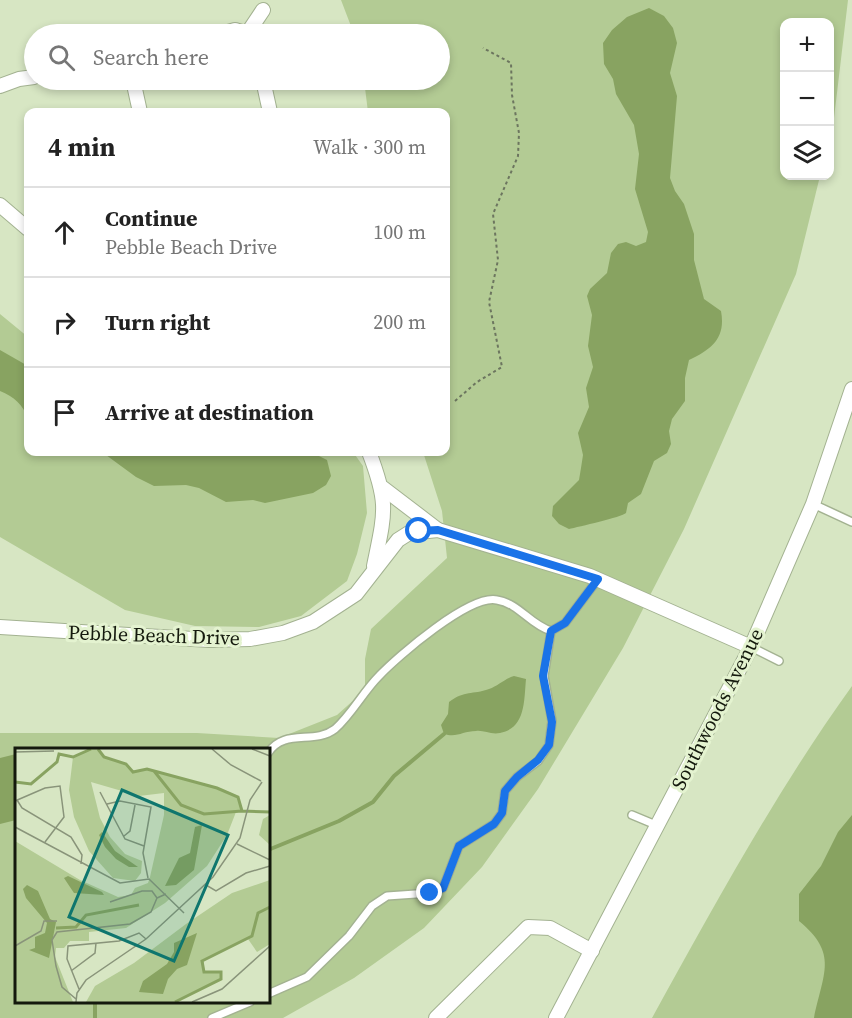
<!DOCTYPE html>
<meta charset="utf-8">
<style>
body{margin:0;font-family:"Source Serif 4",serif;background:#f6f6f6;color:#222}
.controls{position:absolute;right:18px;top:18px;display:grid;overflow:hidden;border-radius:12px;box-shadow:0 3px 9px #0003}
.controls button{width:54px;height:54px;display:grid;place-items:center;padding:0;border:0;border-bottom:2px solid #e0e0e0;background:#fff;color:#222;font:30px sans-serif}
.stop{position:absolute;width:18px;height:18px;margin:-14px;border:4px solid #1a73e8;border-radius:50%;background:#fff}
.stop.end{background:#1a73e8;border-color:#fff;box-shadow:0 2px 6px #0008}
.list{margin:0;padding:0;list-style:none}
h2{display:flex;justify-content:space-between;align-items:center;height:78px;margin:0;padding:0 24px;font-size:26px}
h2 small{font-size:20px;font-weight:400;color:#767676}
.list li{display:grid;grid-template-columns:39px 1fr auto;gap:18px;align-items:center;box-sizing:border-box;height:90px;padding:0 24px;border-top:2px solid #e0e0e0}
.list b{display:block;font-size:22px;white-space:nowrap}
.list p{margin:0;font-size:20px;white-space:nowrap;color:#767676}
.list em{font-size:20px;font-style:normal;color:#767676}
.icon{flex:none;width:33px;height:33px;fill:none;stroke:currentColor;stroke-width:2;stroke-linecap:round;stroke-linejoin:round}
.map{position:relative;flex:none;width:852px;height:1018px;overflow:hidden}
.search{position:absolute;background:#fff;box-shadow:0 3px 9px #0003;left:24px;top:24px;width:426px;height:66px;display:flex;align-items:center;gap:15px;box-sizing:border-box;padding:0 21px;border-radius:33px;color:#767676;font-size:22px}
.panel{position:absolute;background:#fff;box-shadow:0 3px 9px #0003;left:24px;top:108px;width:426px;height:348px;border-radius:12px}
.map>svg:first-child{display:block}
.green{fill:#b3cb94;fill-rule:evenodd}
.water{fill:#88a361}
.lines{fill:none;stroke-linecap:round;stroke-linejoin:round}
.stream{stroke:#88a361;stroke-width:4}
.lane-casing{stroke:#a3b291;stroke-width:10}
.street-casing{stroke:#a3b291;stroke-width:16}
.path{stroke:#6c755f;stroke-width:2;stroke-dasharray:3 3;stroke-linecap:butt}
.lane{stroke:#fff;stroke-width:7}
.street{stroke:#fff;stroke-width:14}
.route{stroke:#1a73e8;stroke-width:8}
.labels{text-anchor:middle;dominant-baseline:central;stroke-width:6;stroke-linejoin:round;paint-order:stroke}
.street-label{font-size:20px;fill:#14190d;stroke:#e4f3d0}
.inset-river{fill:none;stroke:#88a361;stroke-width:3}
.inset-road{fill:none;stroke:#89947a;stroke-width:1.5}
.view{fill:#0f766e;fill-opacity:0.15;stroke:#0f766e;stroke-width:3}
.inset-edge{fill:none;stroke:#14190d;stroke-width:3}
</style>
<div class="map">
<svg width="852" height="1018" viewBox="0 0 852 1018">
<rect width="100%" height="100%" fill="#d7e6c3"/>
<g class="green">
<path d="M341 0H848L834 118 830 138V22H784V176H820L796 274 684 529 623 648 538 789 482 867 424 928 354 978 283 1018H0V733H197L279 738 337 715 365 690V659L371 629 447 558 442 511 423 452H446V112H368L364 80H440V34H354ZM16 750H268V1002H16Z"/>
<polygon points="0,314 28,337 28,452 353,452 363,466 367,513 357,554 347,581 301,616 259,627 195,626 125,610 0,537"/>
<path d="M852 686V1018H652C714 906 777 790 852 686Z"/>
</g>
<g class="water">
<path d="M649 8 664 16 673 28 677 43 670 73 677 96 670 178 675 191 684 204 694 234V260L704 299 721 311C726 338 712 349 689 360L685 378V401L672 419 669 431 671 444 667 453 654 461 641 494 628 503 626 513C622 517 578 527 569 529L559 524 552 516 553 506 579 480 581 468 583 455 578 433 589 407 586 388 593 367 588 346 592 315 587 296 590 289 607 273 611 253 618 244 626 242 636 246 646 242 648 232 635 189 639 154 634 125 616 94 613 79 604 64 603 43 612 30 627 17Z"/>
<path d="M0 350 28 366V419C23 404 14 397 0 391Z"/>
<polygon points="71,452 188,452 229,456 269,452 311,452 327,460 331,476 326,485 313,493 265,503 253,500 226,502 199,488 186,485 154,486 136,477 106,455"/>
<path d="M514 676 526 679C524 700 526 728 500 733 491 735 484 730 476 731 463 731 457 738 444 734L441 725 448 714 449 702C465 690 472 695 489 689 498 686 504 679 514 676Z"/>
<polygon points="16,754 16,820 0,824 0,758"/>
<path d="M852 815V1018H814C823 973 839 954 799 921V894L821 866 838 832Z"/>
</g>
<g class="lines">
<g class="stream">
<polyline points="268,850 339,821 373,802 394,776 444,734"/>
<polyline points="95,1018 95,1002"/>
</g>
<g class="lane-casing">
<g id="lane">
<polyline points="813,504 852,522"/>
<polyline points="751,647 779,661"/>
<path d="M268 753C284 728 314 745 335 729 352 714 363 692 379 676 398 656 470 594 497 600 520 604 529 624 551 631L565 623 598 579"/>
<polyline points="632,815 656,825"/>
<polyline points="268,994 307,977 349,936 372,906 387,896 430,893 443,888 459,846 494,824 502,813 505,791 517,777 538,761 549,745 552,721 544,676 551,631"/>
<polyline points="212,1018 250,1002"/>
</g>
</g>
<g class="street-casing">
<g id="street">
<polyline points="221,34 235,30 248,34"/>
<polyline points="247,34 263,10"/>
<polyline points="133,80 140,112"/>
<polyline points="263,80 270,112"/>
<polyline points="0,86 19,79 34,77"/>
<polyline points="0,205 28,229"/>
<path d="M369 452C389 504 385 512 374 566"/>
<polyline points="383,488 438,530"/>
<polyline points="0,627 209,640 250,639 283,633 313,622 356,594 398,540 409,533 438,530 590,576 751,647"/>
<polyline points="436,1018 528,927 550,928 592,951"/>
<polyline points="556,1018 751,647 813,504 852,389"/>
</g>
</g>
<polyline class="path" points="455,401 477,382 502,367 489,302 498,260 493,214 518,156 519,133 512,95 511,63 483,48"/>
<use href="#lane" class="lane"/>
<use href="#street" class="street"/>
</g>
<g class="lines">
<polyline class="route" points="419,531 438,530 598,579 565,623 551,631 543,676 552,722 549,745 538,760 517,777 505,791 502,813 494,824 459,846 443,888 430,893"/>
</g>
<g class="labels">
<g class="street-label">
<text transform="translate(154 635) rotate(2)">Pebble Beach Drive</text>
<text transform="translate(717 709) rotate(-63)">Southwoods Avenue</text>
</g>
</g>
<g transform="translate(15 748)">
<rect width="255" height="255" fill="#d7e6c3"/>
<path d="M76 1H83L89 9 111 16 118 24 132 21 214 44 223 49 227 62 221 64 212 87 192 118 150 155 111 180 74 184V193H55L49 200H41L40 209 58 254H0V93L65 132 103 149 116 147 120 140 133 135 135 129 149 67V45L124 48 76 34 85 70 95 89 110 106 127 113 126 125 120 133 98 130 74 103 59 69 54 42 58 9ZM255 67V97L244 87 248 71ZM255 132V196L242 204 233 191 189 211V224H206V231L160 254H71L80 238 119 215 171 176 217 145Z" fill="#b3cb94"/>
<path d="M187 77 179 122 161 137 150 138 164 110 175 105 180 79ZM87 84 100 103 123 119H114L101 111 90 99 84 87ZM53 128 87 144 89 147 59 145 49 130ZM12 137 23 143 35 171 41 174 34 210 14 202 20 200V189L30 185 32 175 11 150 8 141ZM182 185 172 217 162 221 153 231 148 246 124 244 128 233 152 216 159 204V195Z" fill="#88a361"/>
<path class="inset-river" d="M83 1 89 9 111 16 118 24 132 21 202 40 223 49 227 63 255 64M139 23 166 57 189 66 227 63M0 34 16 36 42 14 44 6 58 9 76 1M41 180 61 179 71 167 124 157M160 254 206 231V224H189L187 213 237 188 243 165 255 159"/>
<path class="inset-road" d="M197 1 216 17 246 33M237 1 255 8M0 4 39 3M85 44 110 91 129 98M2 52 7 60 56 89 67 107 66 116M0 53 30 40 45 38 49 69 30 94M92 56 105 53 136 59 128 105 133 130M0 79 105 135 134 131 169 165M109 88 115 83 120 57M222 96 255 112M191 137 201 143 231 125 255 118M95 154 127 143H137L142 150 151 146M0 198 26 183 29 173H42M56 223 80 205 81 195M64 241 52 211 53 198 104 193 124 185 131 191M61 251 47 239 41 218 37 192 42 184 115 176 136 164 142 150M61 254 62 245 71 232 131 191 198 129 225 90 235 52 247 34M177 254 207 241 255 198"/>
<path class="view" d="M107 42 213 87 159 213 54 169Z"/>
<rect width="255" height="255" class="inset-edge"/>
</g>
</svg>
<div class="controls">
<button>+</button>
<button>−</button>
<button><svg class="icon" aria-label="layers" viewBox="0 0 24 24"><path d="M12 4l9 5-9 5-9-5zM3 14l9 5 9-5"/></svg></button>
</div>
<div class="stop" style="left:419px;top:531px"></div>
<div class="stop end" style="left:430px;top:893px"></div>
<div class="search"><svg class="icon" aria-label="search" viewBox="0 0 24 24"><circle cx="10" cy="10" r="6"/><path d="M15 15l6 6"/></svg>Search here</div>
<section class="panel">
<h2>4 min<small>Walk · 300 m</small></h2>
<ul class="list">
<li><svg class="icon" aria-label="ahead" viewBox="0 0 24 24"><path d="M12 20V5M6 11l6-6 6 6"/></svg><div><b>Continue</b><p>Pebble Beach Drive</p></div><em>100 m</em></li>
<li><svg class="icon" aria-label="right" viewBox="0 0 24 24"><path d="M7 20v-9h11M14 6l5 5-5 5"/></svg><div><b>Turn right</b></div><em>200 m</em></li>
<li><svg class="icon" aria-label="arrive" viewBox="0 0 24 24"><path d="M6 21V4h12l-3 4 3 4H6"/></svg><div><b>Arrive at destination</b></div></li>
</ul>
</section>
</div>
